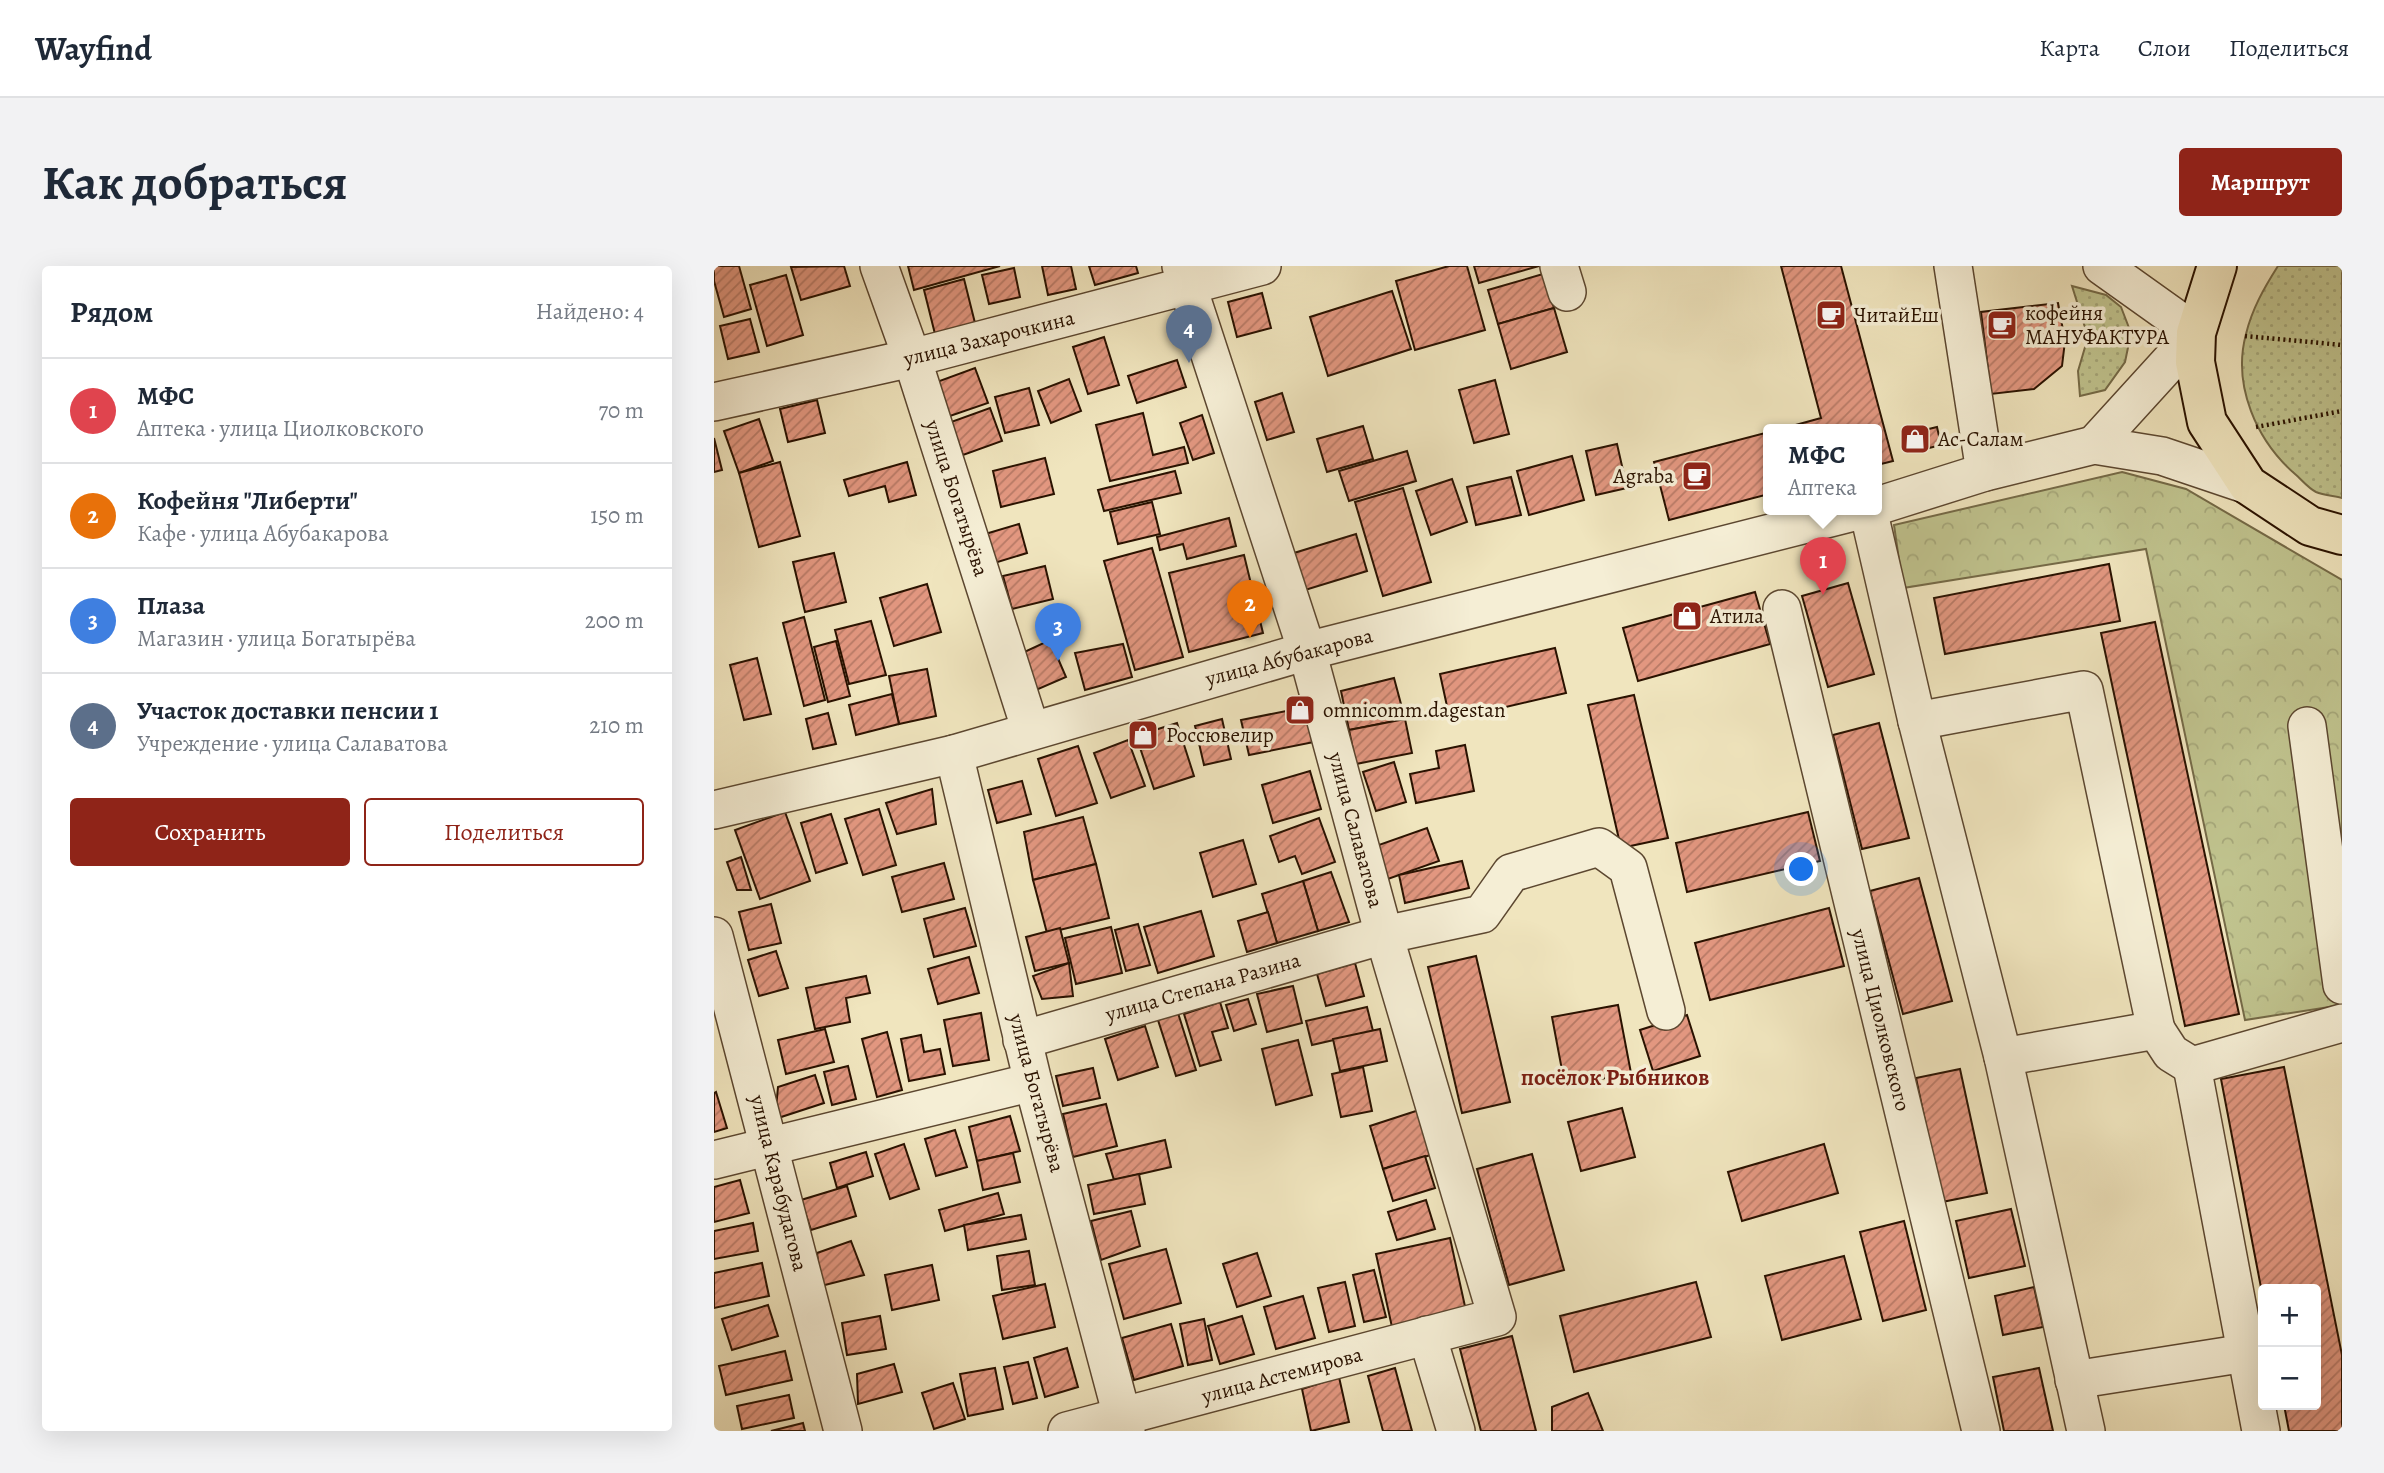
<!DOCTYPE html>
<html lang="ru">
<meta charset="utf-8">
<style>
body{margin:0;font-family:Alegreya,serif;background:#f2f2f3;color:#1f2937}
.controls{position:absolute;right:21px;bottom:21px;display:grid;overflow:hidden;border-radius:7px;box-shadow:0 7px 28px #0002}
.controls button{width:63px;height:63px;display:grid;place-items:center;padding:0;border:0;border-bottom:2px solid #e0e1e3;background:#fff;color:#1f2937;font:35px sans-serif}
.you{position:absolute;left:1088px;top:604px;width:24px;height:24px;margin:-18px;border:5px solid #fff;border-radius:50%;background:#1a73e8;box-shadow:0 0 0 10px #1a73e833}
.badge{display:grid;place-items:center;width:46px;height:46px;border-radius:50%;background:#8f2418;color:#fff;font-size:23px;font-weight:700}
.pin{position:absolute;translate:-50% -58px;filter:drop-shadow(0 2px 4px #0008)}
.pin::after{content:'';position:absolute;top:37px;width:24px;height:21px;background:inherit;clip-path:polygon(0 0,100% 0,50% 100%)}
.popup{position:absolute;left:1049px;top:158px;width:119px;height:91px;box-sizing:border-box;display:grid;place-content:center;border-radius:7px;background:#fff;filter:drop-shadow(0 2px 5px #0005);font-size:23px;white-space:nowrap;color:#747a83}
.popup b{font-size:26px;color:#1f2937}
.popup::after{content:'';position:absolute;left:50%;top:100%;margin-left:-14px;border:14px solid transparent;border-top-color:#fff}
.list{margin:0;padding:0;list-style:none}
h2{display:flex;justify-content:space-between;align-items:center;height:91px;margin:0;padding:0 28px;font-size:30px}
h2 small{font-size:23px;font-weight:400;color:#747a83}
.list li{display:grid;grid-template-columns:46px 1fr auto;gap:21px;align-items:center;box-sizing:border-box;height:105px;padding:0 28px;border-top:2px solid #e0e1e3}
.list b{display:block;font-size:26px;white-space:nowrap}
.list p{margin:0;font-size:23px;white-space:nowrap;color:#747a83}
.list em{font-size:23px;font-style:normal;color:#747a83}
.actions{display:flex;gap:14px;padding:21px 28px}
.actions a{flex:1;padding:16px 0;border:2px solid #8f2418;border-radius:7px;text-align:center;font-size:24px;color:#8f2418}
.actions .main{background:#8f2418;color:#fff}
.map{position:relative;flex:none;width:1628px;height:1165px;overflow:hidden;border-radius:7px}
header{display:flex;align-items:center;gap:42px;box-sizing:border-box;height:98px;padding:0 35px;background:#fff;border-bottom:2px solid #e0e1e3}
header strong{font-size:33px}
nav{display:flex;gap:38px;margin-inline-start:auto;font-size:24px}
.intro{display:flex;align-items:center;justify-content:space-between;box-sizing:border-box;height:168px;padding:0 42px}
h1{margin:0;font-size:49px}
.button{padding:18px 32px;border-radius:7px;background:#8f2418;color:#fff;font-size:24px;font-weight:700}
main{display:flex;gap:42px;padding:0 42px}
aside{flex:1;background:#fff;border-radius:7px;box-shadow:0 7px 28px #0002}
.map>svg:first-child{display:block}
.grass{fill:url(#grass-dots);stroke:#756a47;stroke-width:2}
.park{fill:url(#park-crowns);stroke:#756a47;stroke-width:2}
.building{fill:url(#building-hatch);stroke:#2a1200;stroke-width:2}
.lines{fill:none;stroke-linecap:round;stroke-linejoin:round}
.minor-casing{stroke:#5c4730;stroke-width:40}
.major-casing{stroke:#2a1200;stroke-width:42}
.path{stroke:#2a1200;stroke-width:4.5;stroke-dasharray:2 3.5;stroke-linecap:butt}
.minor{stroke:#f5eed5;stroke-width:37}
.major{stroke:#f0e5be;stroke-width:38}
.labels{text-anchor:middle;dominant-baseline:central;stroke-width:7;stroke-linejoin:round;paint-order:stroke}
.poi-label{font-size:21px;fill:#2a1200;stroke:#f5eed5;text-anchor:start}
.street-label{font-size:21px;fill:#2a1200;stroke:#f5eed5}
.neighbourhood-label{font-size:23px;font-weight:bold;fill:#7a1f14;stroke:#f5eed5}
</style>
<header>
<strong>Wayfind</strong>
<nav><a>Карта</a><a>Слои</a><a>Поделиться</a></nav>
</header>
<div class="intro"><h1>Как добраться</h1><a class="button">Маршрут</a></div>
<main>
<aside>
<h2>Рядом<small>Найдено: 4</small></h2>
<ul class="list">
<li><span class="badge" style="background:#e0444e">1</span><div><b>МФС</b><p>Аптека · улица Циолковского</p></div><em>70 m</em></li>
<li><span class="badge" style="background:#e8710a">2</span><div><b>Кофейня &quot;Либерти&quot;</b><p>Кафе · улица Абубакарова</p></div><em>150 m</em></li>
<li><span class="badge" style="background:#3f7fe0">3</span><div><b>Плаза</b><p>Магазин · улица Богатырёва</p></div><em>200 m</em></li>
<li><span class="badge" style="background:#5c6f8a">4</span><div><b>Участок доставки пенсии 1</b><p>Учреждение · улица Салаватова</p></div><em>210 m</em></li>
</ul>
<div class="actions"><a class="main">Сохранить</a><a>Поделиться</a></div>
</aside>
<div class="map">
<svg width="1628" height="1165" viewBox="0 0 1628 1165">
<defs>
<pattern id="grass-dots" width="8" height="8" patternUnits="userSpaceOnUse" patternTransform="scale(1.75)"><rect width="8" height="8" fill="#c0c38e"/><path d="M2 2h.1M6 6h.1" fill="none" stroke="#a5a679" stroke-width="1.8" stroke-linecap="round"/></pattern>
<pattern id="park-crowns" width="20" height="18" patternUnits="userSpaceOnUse" patternTransform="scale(1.75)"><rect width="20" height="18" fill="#c0c38e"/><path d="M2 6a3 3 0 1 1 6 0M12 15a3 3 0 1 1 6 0" fill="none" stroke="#a5a679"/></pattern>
<pattern id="building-hatch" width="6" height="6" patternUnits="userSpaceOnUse" patternTransform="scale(1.75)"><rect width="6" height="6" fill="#e29780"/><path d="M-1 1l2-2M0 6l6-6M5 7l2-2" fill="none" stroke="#b77a66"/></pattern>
</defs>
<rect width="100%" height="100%" fill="#f0e5be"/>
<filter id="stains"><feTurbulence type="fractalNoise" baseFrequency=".00286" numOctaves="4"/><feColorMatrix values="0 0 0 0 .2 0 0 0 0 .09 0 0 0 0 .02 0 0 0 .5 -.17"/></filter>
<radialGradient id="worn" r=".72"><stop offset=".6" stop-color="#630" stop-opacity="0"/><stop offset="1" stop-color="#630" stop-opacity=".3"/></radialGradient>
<g class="grass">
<path d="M1564 0H1628V232C1620 230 1609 229 1602 226 1594 222 1587 213 1581 208 1543 175 1518 120 1532 68 1538 43 1550 22 1564 0Z"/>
<polygon points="1358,20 1392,29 1407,41 1417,67 1411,96 1391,124 1366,130 1364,105 1374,71"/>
</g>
<polygon class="park" points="1408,206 1472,223 1628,314 1628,739 1531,754 1432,283 1189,322 1180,259"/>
<g class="building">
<polygon points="0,0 25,0 37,43 10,51 0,15"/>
<polygon points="130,0 136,20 87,34 77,1"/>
<polygon points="194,0 286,0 200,24"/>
<polygon points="328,0 357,0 362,23 334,29"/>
<polygon points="375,0 422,0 424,7 381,19"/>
<polygon points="735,0 753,0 771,64 701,84 682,15"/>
<polygon points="760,0 825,0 765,17"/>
<polygon points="1067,0 1127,0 1179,195 1163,199 1163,163 1067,163 1107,152"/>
<polygon points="300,2 306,31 275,38 268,9"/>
<polygon points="829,8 840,42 784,58 774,24"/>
<polygon points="72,9 89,69 53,80 36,19"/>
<polygon points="250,13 261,57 221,68 210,24"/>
<polygon points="678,25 697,83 614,110 596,51"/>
<polygon points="548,27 557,62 523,71 514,36"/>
<polygon points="1344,37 1351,75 1348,100 1320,123 1277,128 1267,46"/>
<polygon points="840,42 853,86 797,103 784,58"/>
<polygon points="36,53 45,86 14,93 6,60"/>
<polygon points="390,71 405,119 374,128 359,81"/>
<polygon points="463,94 472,121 423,137 414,110"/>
<polygon points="261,102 274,137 233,151 220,117"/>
<polygon points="355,113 367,145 337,157 324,125"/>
<polygon points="781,114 795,168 760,177 745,124"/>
<polygon points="315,122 325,159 291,167 281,131"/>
<polygon points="568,127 580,166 553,174 541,136"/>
<polygon points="103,134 111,167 74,176 66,143"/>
<polygon points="276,142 288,175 249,189 237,156"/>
<polygon points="429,147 439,189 470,181 474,197 396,215 382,159"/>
<polygon points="488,149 500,187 479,194 466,157"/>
<polygon points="45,153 59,195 25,207 10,165"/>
<polygon points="649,160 659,193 613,206 603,173"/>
<polygon points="1223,161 1227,179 1199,186 1194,168"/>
<polygon points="1055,166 1055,228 955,254 940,196"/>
<polygon points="0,172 8,204 0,206"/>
<polygon points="903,178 913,222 882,229 872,185"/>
<polygon points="693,185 702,215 635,235 625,205"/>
<polygon points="858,190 870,234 815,249 803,205"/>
<polygon points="331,192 340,228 287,241 279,205"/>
<polygon points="66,196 86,270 45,281 25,207"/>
<polygon points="193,196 202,229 175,236 171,220 135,230 130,214"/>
<polygon points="461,205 467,227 390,245 384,224"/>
<polygon points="797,211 807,249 762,259 753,221"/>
<polygon points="738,213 753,256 717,269 702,225"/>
<polygon points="689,222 717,316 669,330 641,236"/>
<polygon points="438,236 446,268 404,278 396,246"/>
<polygon points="515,252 522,280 473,293 469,278 446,284 443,271"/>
<polygon points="305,258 313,287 277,298 268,269"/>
<polygon points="642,268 653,305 591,324 580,287"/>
<polygon points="438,282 469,391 421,404 390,295"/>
<polygon points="120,287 132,336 91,346 79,296"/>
<polygon points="530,289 549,367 475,386 455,307"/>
<polygon points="1395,298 1406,355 1231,388 1220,332"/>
<polygon points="331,300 339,333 298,343 289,310"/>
<polygon points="1134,317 1160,408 1114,421 1088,330"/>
<polygon points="213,318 227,366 180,380 166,332"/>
<polygon points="1041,326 1056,378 924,415 909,362"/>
<polygon points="90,351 111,434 90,440 69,357"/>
<polygon points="157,355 172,409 135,418 121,364"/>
<polygon points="1441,356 1525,748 1471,760 1387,367"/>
<polygon points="336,374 352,411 322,424 306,388"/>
<polygon points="122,375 136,430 114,436 100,381"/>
<polygon points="409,378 418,411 371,424 361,387"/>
<polygon points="841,382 852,427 736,454 726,408"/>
<polygon points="43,392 57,448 30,454 16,399"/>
<polygon points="213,403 222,450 185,458 175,410"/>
<polygon points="680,412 691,453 635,464 627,425"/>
<polygon points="178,428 185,458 142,469 135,439"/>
<polygon points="920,429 954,572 907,582 874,439"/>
<polygon points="593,441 600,476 535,489 527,454"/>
<polygon points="114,447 122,478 99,483 92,453"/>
<polygon points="508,453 517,493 490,499 481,460"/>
<polygon points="691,453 698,487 642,498 635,464"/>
<polygon points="463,457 480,510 440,523 422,470"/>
<polygon points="1165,457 1195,572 1148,583 1119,469"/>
<polygon points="414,474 431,520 397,532 380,487"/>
<polygon points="751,479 760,525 702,537 696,508 725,502 722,485"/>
<polygon points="364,480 383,537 342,550 324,493"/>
<polygon points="680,496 692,536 662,545 649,506"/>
<polygon points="596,505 607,543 559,557 548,519"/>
<polygon points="308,515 317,548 283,557 274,524"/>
<polygon points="218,523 222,558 183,568 172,537"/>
<polygon points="165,543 182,599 149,609 131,553"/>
<polygon points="71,546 96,615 46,633 21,564"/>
<polygon points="1094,546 1106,595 973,626 962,577"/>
<polygon points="117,548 133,597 102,607 87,557"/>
<polygon points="369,551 382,598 319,614 310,566"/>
<polygon points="605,552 621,596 588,608 581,590 565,596 556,570"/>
<polygon points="713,562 725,595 671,614 659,581"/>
<polygon points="529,574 542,618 499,631 486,587"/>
<polygon points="27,591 37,624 23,624 13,596"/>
<polygon points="748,595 755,622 691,637 685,609"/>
<polygon points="230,597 240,633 188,646 178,611"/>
<polygon points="382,598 395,652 333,667 319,614"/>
<polygon points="617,606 635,656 604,665 589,615"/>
<polygon points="1205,612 1238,735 1189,748 1156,625"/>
<polygon points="589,615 604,665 563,677 548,628"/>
<polygon points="57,638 67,677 35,684 25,646"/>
<polygon points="251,642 262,680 220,691 210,653"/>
<polygon points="1115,642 1130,700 996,734 981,677"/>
<polygon points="487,645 500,690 444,707 430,661"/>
<polygon points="554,646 563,677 533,686 524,655"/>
<polygon points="424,658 436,699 412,705 401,664"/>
<polygon points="397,661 408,707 362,718 351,672"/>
<polygon points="346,662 355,697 321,705 312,671"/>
<polygon points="62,685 74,722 45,730 34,694"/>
<polygon points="762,690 796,836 748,847 714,701"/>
<polygon points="255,691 265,727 224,738 214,703"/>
<polygon points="355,697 359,730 328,733 319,710"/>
<polygon points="641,697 650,730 612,740 603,708"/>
<polygon points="152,710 156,727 132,732 136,756 101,763 92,722"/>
<polygon points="579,720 588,757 553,766 543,728"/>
<polygon points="534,733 542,758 520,765 512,739"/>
<polygon points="506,736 514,762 498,766 507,794 486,800 470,748"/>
<polygon points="904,739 917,807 851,820 838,751"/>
<polygon points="653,741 659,765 598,779 592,755"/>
<polygon points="267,747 275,794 239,800 230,754"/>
<polygon points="464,747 482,804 462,810 444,754"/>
<polygon points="973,749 986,790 939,805 926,764"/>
<polygon points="431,760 444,801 404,814 391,773"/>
<polygon points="111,763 120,796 72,808 64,774"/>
<polygon points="666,763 673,795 626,805 619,773"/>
<polygon points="173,766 188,824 163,831 148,773"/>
<polygon points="207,769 210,786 226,783 231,808 195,815 187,773"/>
<polygon points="584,774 598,829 562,839 548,783"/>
<polygon points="134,800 142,833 118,839 110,806"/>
<polygon points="649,801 658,845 627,851 618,808"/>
<polygon points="1570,801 1628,1089 1628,1165 1575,1165 1570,1139 1602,1139 1602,1023 1549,1023 1549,1032 1507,813"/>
<polygon points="379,802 386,832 349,840 342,810"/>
<polygon points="1246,803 1273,927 1228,936 1202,812"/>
<polygon points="101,809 110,837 61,853 64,821"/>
<polygon points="2,826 13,862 0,866 0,827"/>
<polygon points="392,838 403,880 359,891 349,848"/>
<polygon points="908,842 921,891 867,905 854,856"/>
<polygon points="708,843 720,888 669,903 656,860"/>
<polygon points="296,850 306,885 263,895 255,861"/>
<polygon points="241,864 253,901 222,910 211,873"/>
<polygon points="451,874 457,901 400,914 392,888"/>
<polygon points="190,878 205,923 176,933 161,888"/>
<polygon points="1110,878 1124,927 1028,955 1014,906"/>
<polygon points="152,886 159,910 123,922 116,897"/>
<polygon points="299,887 306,916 269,924 263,895"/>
<polygon points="818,888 850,1004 795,1019 763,903"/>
<polygon points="711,890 721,922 679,935 669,903"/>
<polygon points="425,908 431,938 380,948 374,919"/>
<polygon points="26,914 35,947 0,956 0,921"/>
<polygon points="133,920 142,950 97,964 87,934"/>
<polygon points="284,927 290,948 231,965 225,944"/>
<polygon points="712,934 721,963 683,974 674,946"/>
<polygon points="1297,943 1311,1000 1255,1012 1242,955"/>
<polygon points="417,945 426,980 387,994 377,955"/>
<polygon points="307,949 312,973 254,984 250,959"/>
<polygon points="1190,955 1212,1044 1169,1055 1146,966"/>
<polygon points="39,957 44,985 0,993 0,965"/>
<polygon points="736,972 752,1045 678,1061 662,988"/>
<polygon points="137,975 150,1009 107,1020 103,987"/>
<polygon points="452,983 467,1037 410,1053 395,998"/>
<polygon points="315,985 321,1019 288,1024 283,990"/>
<polygon points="543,987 557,1030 523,1041 509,998"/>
<polygon points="1130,990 1147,1053 1068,1074 1051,1010"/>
<polygon points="48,997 55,1030 0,1042 0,1007"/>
<polygon points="218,999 225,1034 178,1044 171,1009"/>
<polygon points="660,1004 672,1051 650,1056 639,1009"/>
<polygon points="631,1016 641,1060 615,1066 604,1022"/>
<polygon points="982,1016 997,1071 860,1106 846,1050"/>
<polygon points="331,1018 341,1061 289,1073 279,1030"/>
<polygon points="1320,1021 1329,1061 1289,1069 1281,1030"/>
<polygon points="589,1030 601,1072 562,1083 550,1041"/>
<polygon points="54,1039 64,1070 18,1084 8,1053"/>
<polygon points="166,1050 172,1083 133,1089 128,1057"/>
<polygon points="528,1050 540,1088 506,1098 494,1060"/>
<polygon points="490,1053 498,1094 474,1099 466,1058"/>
<polygon points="457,1058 469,1100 420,1114 408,1072"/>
<polygon points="798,1070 822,1165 767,1165 746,1083"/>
<polygon points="353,1082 364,1121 331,1131 320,1092"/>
<polygon points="71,1085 78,1114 12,1129 5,1100"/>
<polygon points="314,1096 323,1132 299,1138 290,1101"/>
<polygon points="180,1098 188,1126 144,1138 143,1108"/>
<polygon points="281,1102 289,1143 254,1150 246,1108"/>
<polygon points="681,1102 698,1165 669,1165 654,1110"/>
<polygon points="1325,1102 1339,1165 1290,1165 1279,1111"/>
<polygon points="625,1111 635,1156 597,1165 588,1123"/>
<polygon points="239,1117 251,1153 220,1163 208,1127"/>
<polygon points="874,1127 889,1165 838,1165 838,1141"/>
<polygon points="75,1129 80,1152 28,1163 23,1140"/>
<polygon points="89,1157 91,1165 57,1165"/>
</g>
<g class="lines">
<g class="minor-casing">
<g id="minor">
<polyline points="165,0 198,92 317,465"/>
<polyline points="845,0 853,26"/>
<polyline points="1239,0 1271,206"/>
<polyline points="0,136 198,92 548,0"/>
<polyline points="1380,179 1482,67 1388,0"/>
<polyline points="1163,240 1271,206 1380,179 1448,190 1534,219"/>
<polyline points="1154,243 1203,455 1289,791 1372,1165"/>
<polyline points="1068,343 1267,1165"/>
<polyline points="1203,455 1370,424 1442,764"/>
<polyline points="1593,460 1628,719"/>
<polyline points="240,488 319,816 412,1165"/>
<polyline points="0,544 240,488 593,385 1151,243"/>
<polyline points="0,670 129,1165"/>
<polyline points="308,774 670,669 768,648 797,607 885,581 914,602 952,745"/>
<polyline points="1289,791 1442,764 1457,787 1478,800 1628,757"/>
<polyline points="1478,800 1547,1165"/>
<polyline points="0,894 319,816"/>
<polyline points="713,1069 742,1165"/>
<polyline points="1360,1114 1532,1087"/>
<polyline points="353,1165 783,1051 670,669 593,385 467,0"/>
</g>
</g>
<g class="major-casing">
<polyline id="major" points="1503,0 1482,67 1481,96 1493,156 1534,219 1596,260 1628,269"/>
</g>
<g class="path">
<polyline points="1531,70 1628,79"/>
<polyline points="1542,161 1628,145"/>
</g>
<use href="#minor" class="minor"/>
<use href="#major" class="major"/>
</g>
<defs>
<g id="cafe-square" transform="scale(1.575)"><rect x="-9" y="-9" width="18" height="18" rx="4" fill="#8f2418" stroke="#f5eed5"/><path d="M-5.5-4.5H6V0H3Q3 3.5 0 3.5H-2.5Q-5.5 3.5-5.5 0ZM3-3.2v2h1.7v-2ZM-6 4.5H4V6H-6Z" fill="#fff"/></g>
<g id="shop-square" transform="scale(1.575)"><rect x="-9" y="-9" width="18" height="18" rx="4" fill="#8f2418" stroke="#f5eed5"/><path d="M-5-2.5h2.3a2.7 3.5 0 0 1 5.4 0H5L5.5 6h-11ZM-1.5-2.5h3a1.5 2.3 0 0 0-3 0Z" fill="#fff"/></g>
</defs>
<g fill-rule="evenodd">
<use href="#cafe-square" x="1117" y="49"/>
<use href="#cafe-square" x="1288" y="59"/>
<use href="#shop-square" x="1201" y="173"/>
<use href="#cafe-square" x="983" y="210"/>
<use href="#shop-square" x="973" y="350"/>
<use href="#shop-square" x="586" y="444"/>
<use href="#shop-square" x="429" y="469"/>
</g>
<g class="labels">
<g class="poi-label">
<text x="1311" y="47">кофейня<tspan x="1311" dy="24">МАНУФАКТУРА</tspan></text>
<text x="1140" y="49">ЧитайЕш</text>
<text x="1224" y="173">Ас-Салам</text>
<text x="960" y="210" text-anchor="end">Agraba</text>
<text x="996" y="350">Атила</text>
<text x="609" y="444">omnicomm.dagestan</text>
<text x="452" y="469">Россювелир</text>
</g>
<g class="street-label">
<text transform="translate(275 72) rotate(-14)">улица Захарочкина</text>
<text transform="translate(243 232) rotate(72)">улица Богатырёва</text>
<text transform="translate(575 391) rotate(-15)">улица Абубакарова</text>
<text transform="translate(642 564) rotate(75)">улица Салаватова</text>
<text transform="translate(489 721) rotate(-16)">улица Степана Разина</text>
<text transform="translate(1167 754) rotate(76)">улица Циолковского</text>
<text transform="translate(323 827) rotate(75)">улица Богатырёва</text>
<text transform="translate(65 917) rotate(76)">улица Карабудагова</text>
<text transform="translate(568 1109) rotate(-15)">улица Астемирова</text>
</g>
<g class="neighbourhood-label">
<text x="901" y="811">посёлок Рыбников</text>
</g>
</g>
<rect width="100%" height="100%" filter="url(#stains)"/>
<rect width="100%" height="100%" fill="url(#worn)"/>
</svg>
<div class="controls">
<button>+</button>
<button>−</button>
</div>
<div class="you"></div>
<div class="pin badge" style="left:1109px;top:329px;background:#e0444e">1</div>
<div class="popup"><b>МФС</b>Аптека</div>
<div class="pin badge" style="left:536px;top:372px;background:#e8710a">2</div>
<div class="pin badge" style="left:344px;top:395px;background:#3f7fe0">3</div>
<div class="pin badge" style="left:475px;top:97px;background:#5c6f8a">4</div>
</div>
</main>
